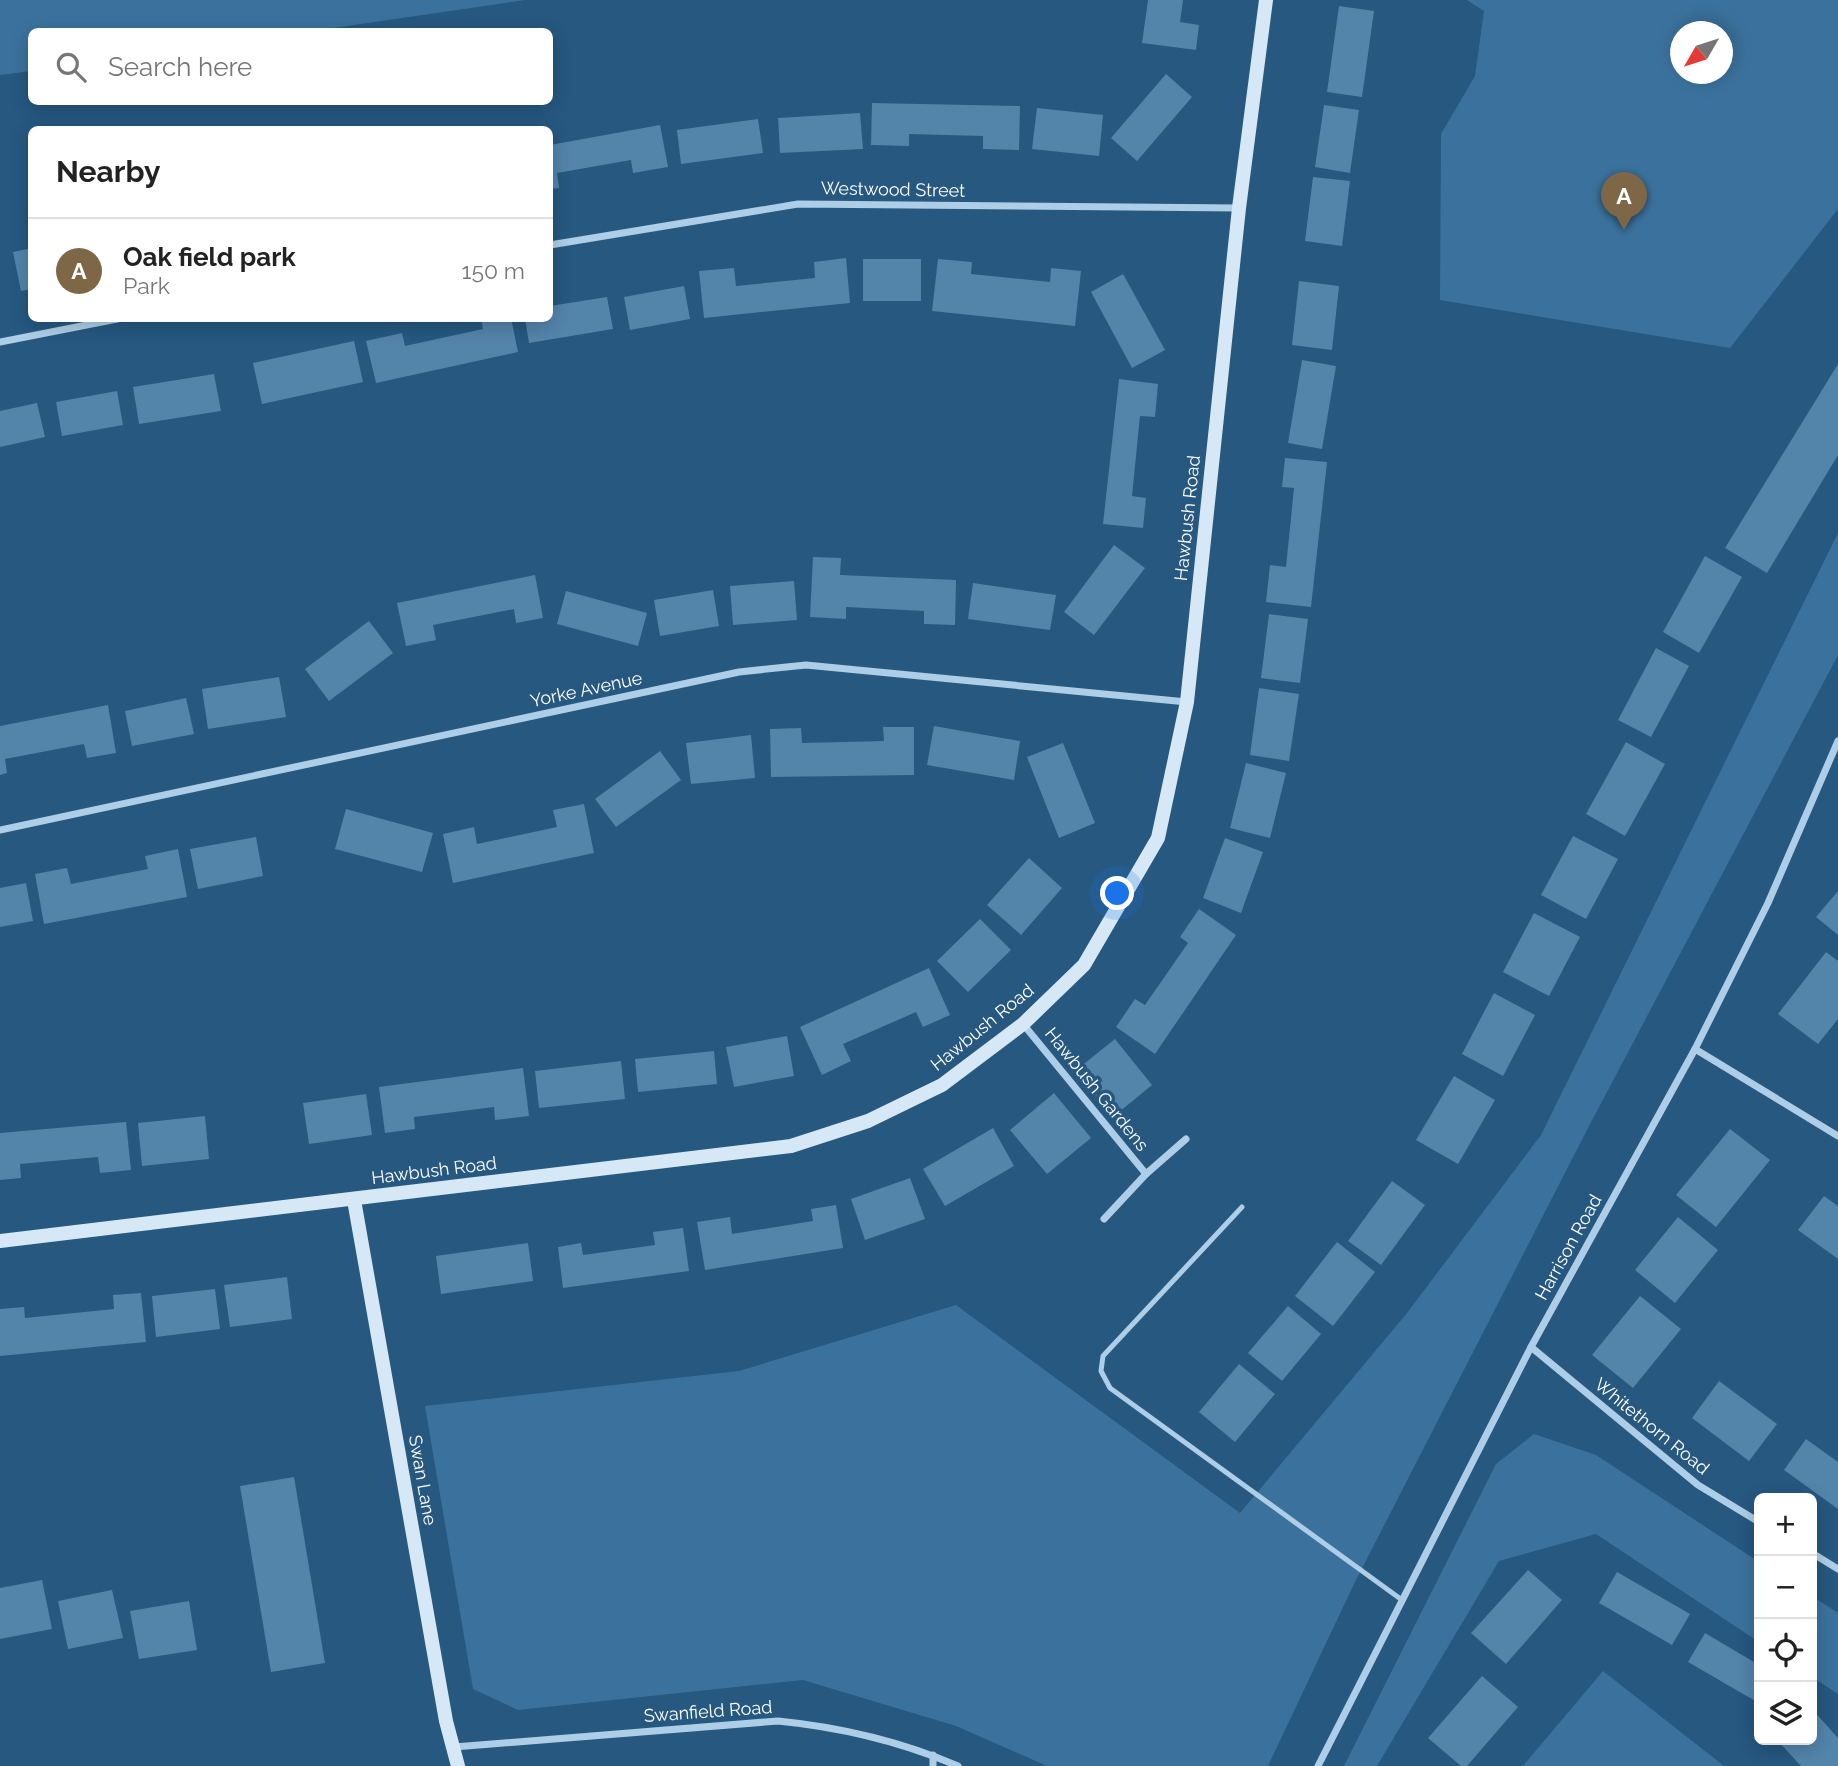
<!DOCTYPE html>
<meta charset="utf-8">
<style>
body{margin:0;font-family:Raleway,sans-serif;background:#f2f2f2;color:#222}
.controls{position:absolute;right:21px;bottom:21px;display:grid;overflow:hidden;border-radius:10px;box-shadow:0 4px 18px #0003}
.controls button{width:63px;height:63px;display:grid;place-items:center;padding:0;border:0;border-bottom:2px solid #e0e0e0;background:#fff;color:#222;font:35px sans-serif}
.compass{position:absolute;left:1670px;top:21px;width:63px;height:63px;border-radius:50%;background:#fff;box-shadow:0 4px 18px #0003;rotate:231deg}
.you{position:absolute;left:1118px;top:894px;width:24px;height:24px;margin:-18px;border:5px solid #fff;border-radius:50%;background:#1a73e8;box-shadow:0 0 0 10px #1a73e833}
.badge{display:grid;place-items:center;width:46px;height:46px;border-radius:50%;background:#7e6746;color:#fff;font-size:23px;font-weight:700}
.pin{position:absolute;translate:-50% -58px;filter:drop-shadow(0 2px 4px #0008)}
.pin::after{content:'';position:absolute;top:37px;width:24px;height:21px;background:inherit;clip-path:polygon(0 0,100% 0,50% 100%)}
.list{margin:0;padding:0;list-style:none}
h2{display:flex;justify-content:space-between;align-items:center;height:91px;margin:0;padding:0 28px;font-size:30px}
h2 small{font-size:23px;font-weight:400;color:#767676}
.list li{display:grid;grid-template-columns:46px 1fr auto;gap:21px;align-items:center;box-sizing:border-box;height:105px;padding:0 28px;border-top:2px solid #e0e0e0}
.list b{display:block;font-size:26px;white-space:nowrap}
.list p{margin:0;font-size:23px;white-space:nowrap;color:#767676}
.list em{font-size:23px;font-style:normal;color:#767676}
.icon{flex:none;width:38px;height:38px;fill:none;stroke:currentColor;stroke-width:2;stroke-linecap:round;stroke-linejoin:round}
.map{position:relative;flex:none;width:1838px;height:1766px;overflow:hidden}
.search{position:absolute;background:#fff;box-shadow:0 4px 18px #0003;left:28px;top:28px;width:525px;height:77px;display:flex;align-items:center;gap:18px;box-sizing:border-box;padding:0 24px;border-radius:10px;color:#767676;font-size:26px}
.panel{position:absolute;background:#fff;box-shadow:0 4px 18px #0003;left:28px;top:126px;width:525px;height:196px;border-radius:10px}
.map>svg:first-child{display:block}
.green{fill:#3b729d;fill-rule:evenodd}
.building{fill:#5384aa}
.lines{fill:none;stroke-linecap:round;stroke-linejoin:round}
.lane{stroke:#adcee6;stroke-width:5}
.street{stroke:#adcee6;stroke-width:7}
.secondary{stroke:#d6e8f5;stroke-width:14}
.labels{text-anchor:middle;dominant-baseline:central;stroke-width:7;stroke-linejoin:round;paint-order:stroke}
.street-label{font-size:18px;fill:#fff;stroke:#265880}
</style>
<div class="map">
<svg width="1838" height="1766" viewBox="0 0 1838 1766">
<rect width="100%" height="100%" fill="#265880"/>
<g class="green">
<polygon points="0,0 525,0 306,32 32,32 31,71 0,75"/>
<path d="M1467 0H1838V209L1730 348 1440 300 1441 134 1475 76 1484 11ZM1680 32H1722V74H1680Z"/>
<polygon points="1838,533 1838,655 1588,1128 1354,1584 1268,1766 1047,1766 956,1726 803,1680 518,1710 473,1689 425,1406 739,1371 956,1305 1240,1513 1407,1313 1541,1135"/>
<polygon points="1534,1434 1596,1455 1759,1562 1759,1642 1596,1534 1499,1561 1377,1766 1344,1766 1496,1464"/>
<polygon points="1812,1596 1838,1613 1838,1694 1812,1677"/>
<polygon points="1603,1671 1724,1766 1523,1766"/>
</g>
<g class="building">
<polygon points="1148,0 1183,0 1180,22 1199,25 1196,50 1142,43"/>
<polygon points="1339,6 1374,11 1362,97 1327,92"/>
<polygon points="1166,74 1192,97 1137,161 1111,138"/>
<polygon points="872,103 1020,106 1019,150 983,149 983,136 909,134 909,146 871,145"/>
<polygon points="1324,105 1359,110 1350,173 1315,167"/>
<polygon points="1037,108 1103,115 1099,156 1032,149"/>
<polygon points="860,113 863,149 780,153 778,118"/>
<polygon points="758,119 763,153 681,164 677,130"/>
<polygon points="660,125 668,167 633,173 631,160 557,173 559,188 550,189 550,145"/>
<polygon points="1313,177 1350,181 1342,246 1305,241"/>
<polygon points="32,248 32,289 21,291 13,252"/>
<polygon points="846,258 850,303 704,318 699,271 734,268 736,286 815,278 814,262"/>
<rect x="863" y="259" width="58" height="42"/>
<polygon points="938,259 972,262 971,274 1050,282 1051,268 1081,271 1075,326 932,311"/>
<polygon points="1123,274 1165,350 1132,368 1091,292"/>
<polygon points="1299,281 1339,286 1332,350 1292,345"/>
<polygon points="684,286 690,319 630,330 624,297"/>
<polygon points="607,297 613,329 529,343 525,318 550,318 550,306"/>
<polygon points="481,318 511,318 518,352 376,383 366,341 402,333 405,346 483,329"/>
<polygon points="354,341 363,382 262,404 253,363"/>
<polygon points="1302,360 1336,366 1322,449 1288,443"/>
<polygon points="1838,364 1838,455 1767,573 1725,548"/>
<polygon points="214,374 221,411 139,424 133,387"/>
<polygon points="1119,379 1158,384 1155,417 1140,416 1132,496 1146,498 1143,528 1103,524"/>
<polygon points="117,391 123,425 62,436 56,402"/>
<polygon points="37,403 45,437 0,447 0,411"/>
<polygon points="1285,458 1327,462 1311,607 1266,602 1270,565 1286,567 1294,488 1282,487"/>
<polygon points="1114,545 1145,568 1094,635 1064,612"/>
<polygon points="1705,556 1742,577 1699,653 1663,632"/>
<polygon points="813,557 841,558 840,575 956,580 955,625 924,624 924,611 846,607 846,619 810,617"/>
<polygon points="535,575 543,618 516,623 514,609 433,625 436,640 406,646 397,603"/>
<polygon points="794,581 797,620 733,625 730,586"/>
<polygon points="973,583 1056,595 1050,630 968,619"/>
<polygon points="713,590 719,626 660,636 654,600"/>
<polygon points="566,591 647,613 638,646 557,624"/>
<polygon points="1269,614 1308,619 1300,683 1261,678"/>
<polygon points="369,621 393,653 329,701 305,669"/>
<polygon points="1656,648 1689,666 1651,737 1618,720"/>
<polygon points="279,677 286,717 208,729 202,689"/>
<polygon points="1259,688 1299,694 1289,761 1250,755"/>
<polygon points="186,698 194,734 132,746 125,711"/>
<polygon points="108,705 116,753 87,758 84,744 5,759 7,773 0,775 0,726"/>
<polygon points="934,726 1020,741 1014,780 927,765"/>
<polygon points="883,727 914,727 914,775 771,777 770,729 801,728 802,743 884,741"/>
<polygon points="751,735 755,778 691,784 686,743"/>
<polygon points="1626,742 1665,764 1625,836 1586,814"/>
<polygon points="1063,743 1095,823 1059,838 1027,757"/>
<polygon points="660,751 681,780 616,827 595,799"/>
<polygon points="1246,763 1286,773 1270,838 1230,828"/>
<polygon points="584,804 594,853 453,883 443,834 474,827 477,844 557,827 553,810"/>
<polygon points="346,809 433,833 422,872 335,849"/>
<polygon points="1573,836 1618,859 1586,919 1541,895"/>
<polygon points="256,837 263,876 198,889 190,849"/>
<polygon points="1225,838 1263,852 1241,913 1203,898"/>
<polygon points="178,849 187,897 44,924 35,874 67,868 71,884 148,869 145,856"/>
<polygon points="1029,858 1062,888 1021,935 987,905"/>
<polygon points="26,883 33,921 0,927 0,888"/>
<polygon points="1838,891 1838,935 1816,917"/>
<polygon points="1199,909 1236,935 1155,1054 1116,1027 1135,999 1145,1005 1188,943 1180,937"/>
<polygon points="1534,913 1580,937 1549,996 1503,972"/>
<polygon points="980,919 1011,950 968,992 937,961"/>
<polygon points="1826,952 1838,961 1838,1019 1818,1044 1778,1014"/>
<polygon points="929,968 950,1015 923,1027 916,1012 843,1044 851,1061 822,1075 800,1027"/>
<polygon points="1494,993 1535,1015 1503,1076 1462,1054"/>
<polygon points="787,1036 794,1076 734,1087 726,1047"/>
<polygon points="1115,1039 1152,1085 1113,1117 1075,1071"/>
<polygon points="714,1051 717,1084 638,1092 635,1059"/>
<polygon points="621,1061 625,1099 539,1108 535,1071"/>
<polygon points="523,1068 529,1116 495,1120 494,1107 414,1117 415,1129 385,1133 379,1087"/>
<polygon points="1454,1076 1495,1100 1458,1164 1416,1140"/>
<polygon points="1054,1093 1091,1138 1047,1174 1010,1130"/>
<polygon points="366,1094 372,1135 309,1144 303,1103"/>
<polygon points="205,1116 209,1159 142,1166 138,1123"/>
<polygon points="126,1122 131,1170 100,1173 98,1157 20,1164 21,1178 0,1180 0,1133"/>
<polygon points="993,1128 1014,1166 945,1206 923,1169"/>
<polygon points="1730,1129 1770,1160 1716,1227 1676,1195"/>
<polygon points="910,1178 925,1219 865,1240 851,1199"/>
<polygon points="1392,1181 1425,1205 1381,1265 1348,1241"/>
<polygon points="1824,1196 1838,1206 1838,1259 1798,1230"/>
<polygon points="836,1205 843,1248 705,1270 697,1222 730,1217 732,1234 813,1221 811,1209"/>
<polygon points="1678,1217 1718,1250 1675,1303 1635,1270"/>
<polygon points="683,1228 689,1271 563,1288 558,1247 581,1243 583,1255 655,1245 653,1232"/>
<polygon points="1337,1242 1375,1272 1333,1326 1295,1296"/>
<polygon points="528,1243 533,1281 441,1294 436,1256"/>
<polygon points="287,1277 292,1319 230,1327 224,1285"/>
<polygon points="215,1289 220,1329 156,1337 152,1296"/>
<polygon points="141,1293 146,1342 0,1356 0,1309 24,1307 25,1318 114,1309 113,1295"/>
<polygon points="1640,1296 1681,1329 1633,1388 1592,1355"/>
<polygon points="1288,1306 1321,1334 1282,1381 1248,1353"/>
<polygon points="1239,1364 1275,1394 1235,1442 1199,1412"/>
<polygon points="1719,1381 1777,1424 1749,1461 1692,1418"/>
<polygon points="1806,1439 1838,1462 1838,1509 1784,1470"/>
<polygon points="294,1477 325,1663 271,1672 240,1486"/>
<polygon points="1528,1570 1562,1600 1506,1664 1471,1633"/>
<polygon points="1617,1572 1690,1614 1672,1645 1599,1603"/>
<polygon points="42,1580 52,1629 0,1639 0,1588"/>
<polygon points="112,1590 123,1638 68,1649 58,1601"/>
<polygon points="189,1601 197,1650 139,1659 130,1611"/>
<polygon points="1705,1633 1759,1665 1759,1699 1757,1702 1688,1662"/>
<polygon points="1482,1676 1518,1707 1467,1766 1461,1766 1428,1738"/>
<polygon points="1812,1709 1838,1738 1838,1766 1801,1766 1777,1740 1812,1740"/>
</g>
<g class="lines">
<polyline class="lane" points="1242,1207 1103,1356 1101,1371 1110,1388 1402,1600"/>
<g class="street">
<polyline points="550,245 798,204 1239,208"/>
<polyline points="0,342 122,318"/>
<polyline points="0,830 739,672 806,665 1187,702"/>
<polyline points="1023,1024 1146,1174"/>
<polyline points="1695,1049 1838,1136"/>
<polyline points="1104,1219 1146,1174 1186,1139"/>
<polyline points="1531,1347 1698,1485 1759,1522"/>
<polyline points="1812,1553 1838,1569"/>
<path d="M454 1747 778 1721C839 1727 902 1742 958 1766"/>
<polyline points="933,1766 933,1755"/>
<polyline points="1318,1766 1531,1347 1695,1049 1768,903 1838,741"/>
</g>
<g class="secondary">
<polyline points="354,1200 446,1721 458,1766"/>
<polyline points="0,1241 791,1146 868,1121 942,1085 1023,1024 1084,965 1158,838 1187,702 1239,208 1266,0"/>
</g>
</g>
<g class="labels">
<g class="street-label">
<text transform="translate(893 189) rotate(1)">Westwood Street</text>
<text transform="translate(1187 518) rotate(-84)">Hawbush Road</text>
<text transform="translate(586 689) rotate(-12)">Yorke Avenue</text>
<text transform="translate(982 1027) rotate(-39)">Hawbush Road</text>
<text transform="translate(1097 1089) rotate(51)">Hawbush Gardens</text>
<text transform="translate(434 1170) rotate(-7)">Hawbush Road</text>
<text transform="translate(1568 1247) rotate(-61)">Harrison Road</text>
<text transform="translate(1652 1426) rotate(39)">Whitethorn Road</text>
<text transform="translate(423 1480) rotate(80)">Swan Lane</text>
<text transform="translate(708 1711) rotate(-4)">Swanfield Road</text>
</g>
</g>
</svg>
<div class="controls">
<button>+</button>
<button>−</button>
<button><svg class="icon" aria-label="locate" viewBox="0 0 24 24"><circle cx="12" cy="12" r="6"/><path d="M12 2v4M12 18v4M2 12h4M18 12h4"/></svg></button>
<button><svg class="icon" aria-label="layers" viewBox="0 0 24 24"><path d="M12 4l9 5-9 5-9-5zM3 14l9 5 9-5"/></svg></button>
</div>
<svg class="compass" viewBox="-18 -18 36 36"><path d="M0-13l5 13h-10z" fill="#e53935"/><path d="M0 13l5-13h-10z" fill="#767676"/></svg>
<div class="you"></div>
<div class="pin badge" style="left:1624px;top:230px">A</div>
<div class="search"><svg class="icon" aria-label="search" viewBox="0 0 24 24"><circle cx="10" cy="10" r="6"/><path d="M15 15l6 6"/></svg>Search here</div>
<section class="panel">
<h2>Nearby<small></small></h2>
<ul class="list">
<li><span class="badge">A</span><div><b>Oak field park</b><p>Park</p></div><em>150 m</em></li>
</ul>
</section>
</div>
